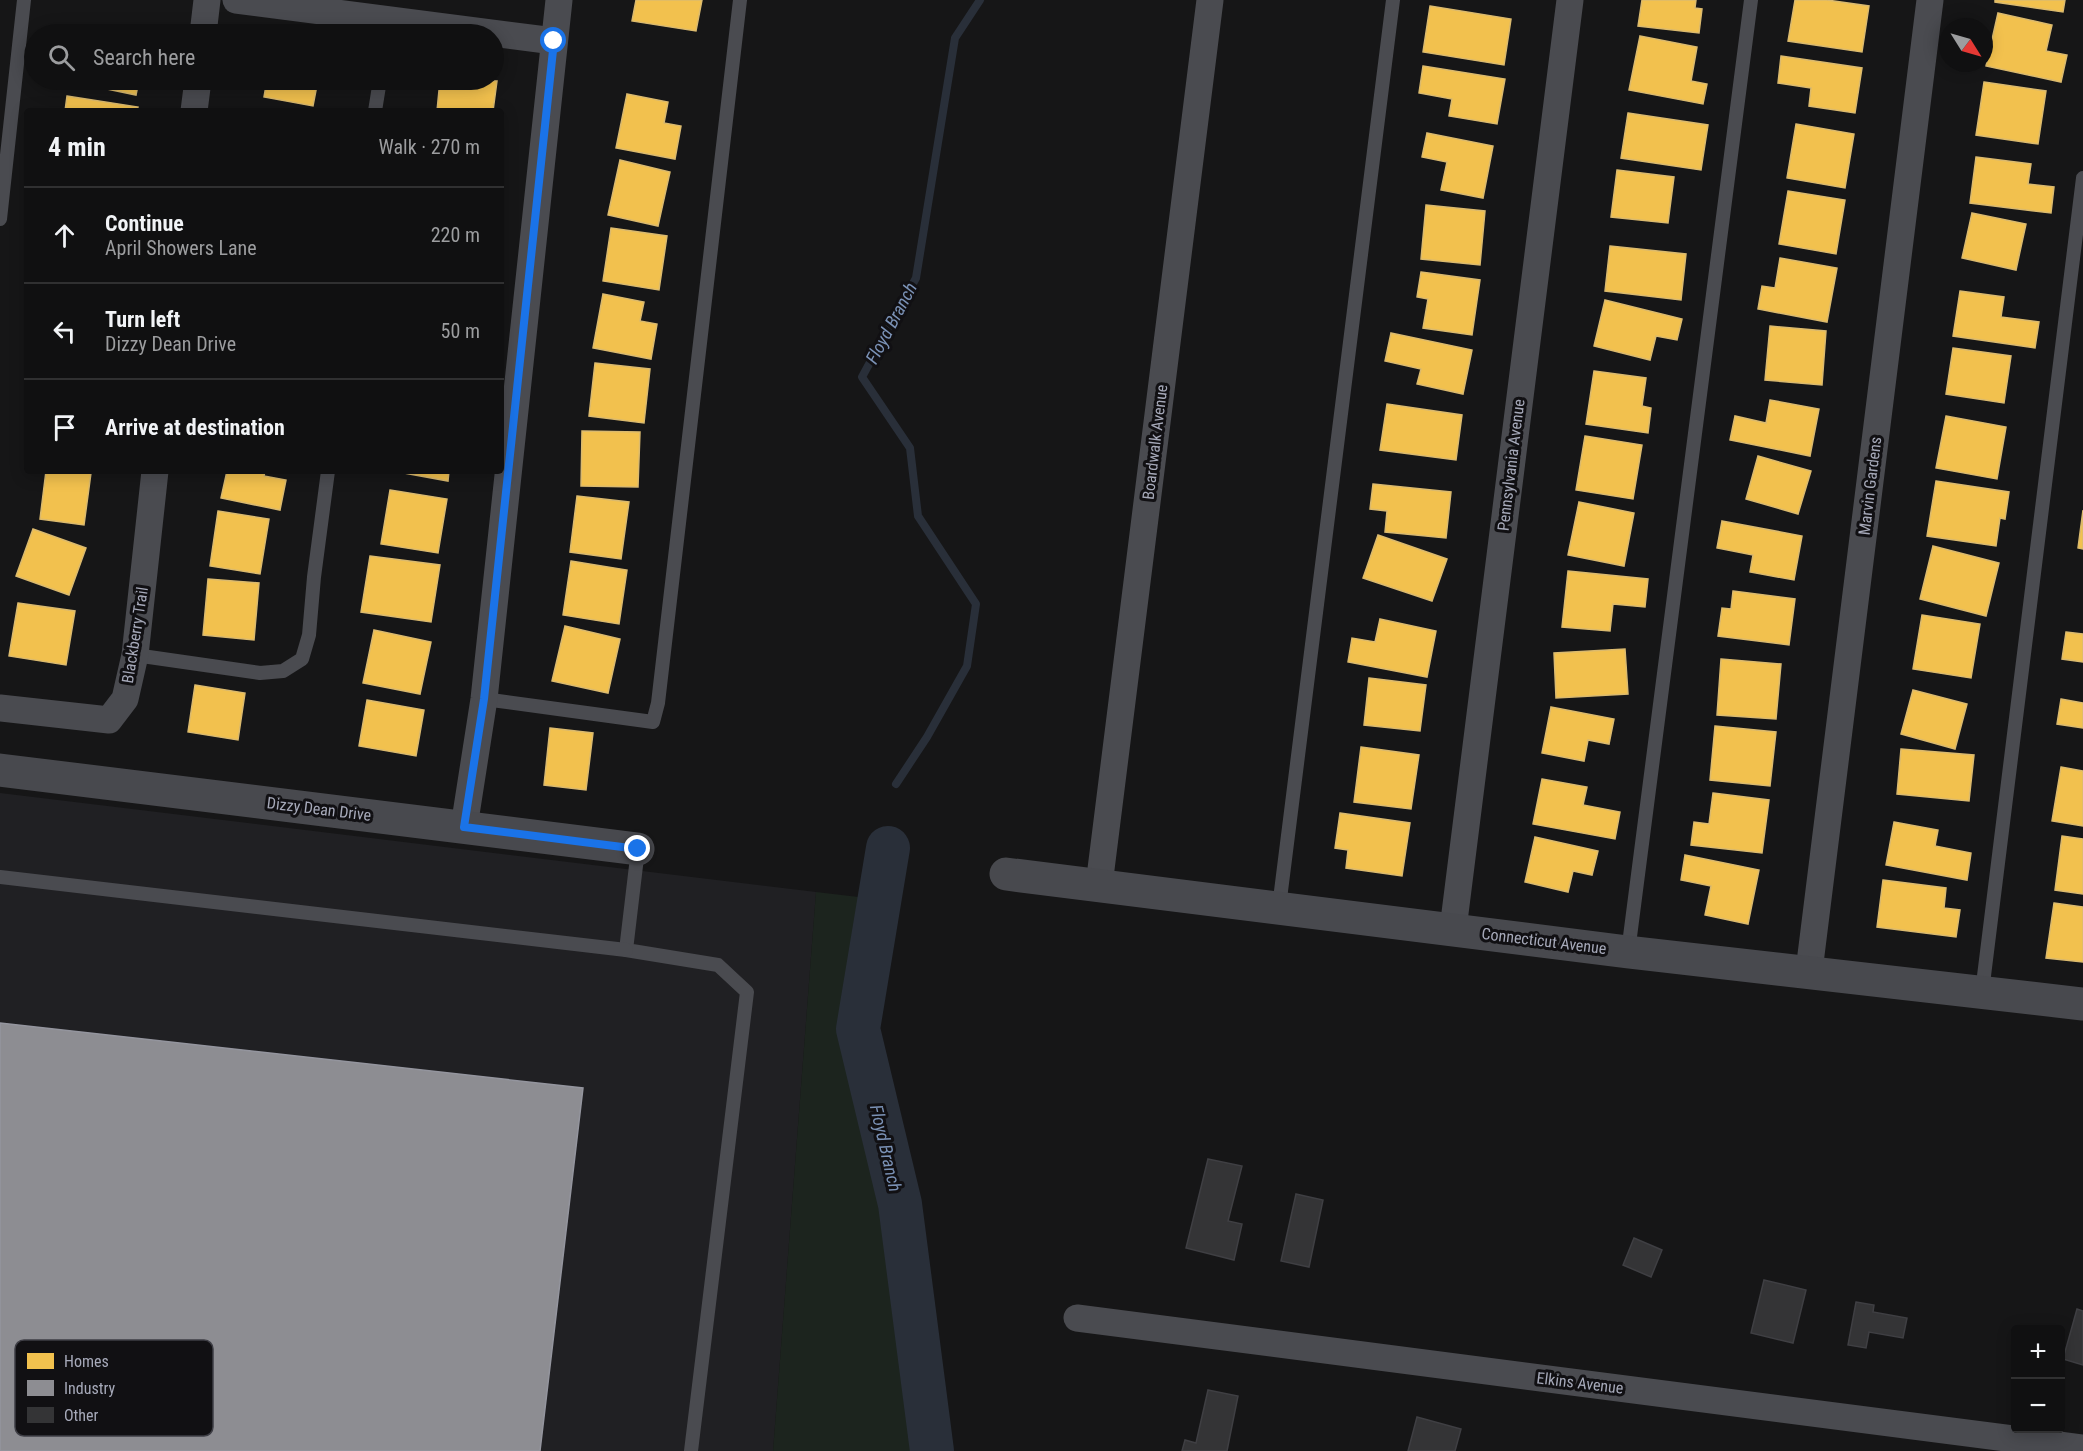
<!DOCTYPE html>
<meta charset="utf-8">
<style>
body{margin:0;font-family:"Roboto Condensed",sans-serif;background:#1e1e1f;color:#f1f3f6}
.controls{position:absolute;right:18px;bottom:18px;display:grid;overflow:hidden;border-radius:6px;box-shadow:0 3px 15px #0003}
.controls button{width:54px;height:54px;display:grid;place-items:center;padding:0;border:0;border-bottom:2px solid #303031;background:#101011;color:#f1f3f6;font:30px sans-serif}
.compass{position:absolute;left:1939px;top:18px;width:54px;height:54px;border-radius:50%;background:#101011;box-shadow:0 3px 15px #0003;rotate:127deg}
.stop{position:absolute;width:18px;height:18px;margin:-14px;border:4px solid #1a73e8;border-radius:50%;background:#fff}
.stop.end{background:#1a73e8;border-color:#fff;box-shadow:0 2px 6px #0008}
.list{margin:0;padding:0;list-style:none}
h2{display:flex;justify-content:space-between;align-items:center;height:78px;margin:0;padding:0 24px;font-size:26px}
h2 small{font-size:20px;font-weight:400;color:#9c9d9f}
.list li{display:grid;grid-template-columns:39px 1fr auto;gap:18px;align-items:center;box-sizing:border-box;height:96px;padding:0 24px;border-top:2px solid #303031}
.list b{display:block;font-size:22px;white-space:nowrap}
.list p{margin:0;font-size:20px;white-space:nowrap;color:#9c9d9f}
.list em{font-size:20px;font-style:normal;color:#9c9d9f}
.icon{flex:none;width:33px;height:33px;fill:none;stroke:currentColor;stroke-width:2;stroke-linecap:round;stroke-linejoin:round}
.map{position:relative;flex:none;width:2083px;height:1451px;overflow:hidden}
.search{position:absolute;background:#101011;box-shadow:0 3px 15px #0003;left:24px;top:24px;width:480px;height:66px;display:flex;align-items:center;gap:15px;box-sizing:border-box;padding:0 21px;border-radius:33px;color:#9c9d9f;font-size:22px}
.panel{position:absolute;background:#101011;box-shadow:0 3px 15px #0003;left:24px;top:108px;width:480px;height:366px;border-radius:6px}
.map>svg:first-child{display:block}
.built{fill:#202023}
.green{fill:#1c241e}
.homes{fill:#f2c14e;stroke:#dbba6e;stroke-width:1.5}
.industry{fill:#8d8d92;stroke:#94959e;stroke-width:1.5}
.lines{fill:none;stroke-linecap:round;stroke-linejoin:round}
.stream{stroke:#292f39;stroke-width:8}
.river{stroke:#292f39;stroke-width:44}
.building{fill:#343436;stroke:#3f3f43;stroke-width:1.5}
.lane{stroke:#4a4b50;stroke-width:14}
.street{stroke:#4a4b50;stroke-width:27}
.secondary{stroke:#48494e;stroke-width:33}
.route{stroke:#1a73e8;stroke-width:8}
.labels{text-anchor:middle;dominant-baseline:central;stroke-width:6;stroke-linejoin:round;paint-order:stroke}
.street-label{font-size:16px;fill:#a6a9b9;stroke:#111013}
.water-label{font-size:18px;font-style:italic;fill:#7b92b6;stroke:#111013}
.key{fill:#111013;stroke:#3e3e45;stroke-width:1.5}
.key-label{font-size:16px;fill:#a6a9b9}
</style>
<div class="map">
<svg width="2083" height="1451" viewBox="0 0 2083 1451">
<rect width="100%" height="100%" fill="#161617"/>
<polygon class="built" points="0,793 816,892 773,1451 0,1451"/>
<polygon class="green" points="816,892 884,900 875,1051 889,1137 910,1220 919,1342 931,1451 773,1451"/>
<g class="homes">
<polygon points="636,0 702,0 696,31 632,21"/>
<polygon points="1642,0 1696,0 1695,8 1702,9 1699,33 1638,26"/>
<polygon points="1795,0 1827,0 1869,6 1862,52 1788,41"/>
<polygon points="1995,0 2065,0 2063,12 1995,2"/>
<polygon points="1430,6 1511,19 1504,65 1423,52"/>
<polygon points="1998,13 2052,25 2046,51 2067,55 2061,82 1986,66"/>
<polygon points="75,27 112,34 73,34"/>
<polygon points="1640,36 1697,47 1691,81 1707,84 1703,104 1629,90"/>
<polygon points="1781,56 1862,68 1855,113 1809,106 1811,88 1778,83"/>
<polygon points="1423,66 1505,79 1497,124 1449,116 1452,99 1419,93"/>
<polygon points="64,80 139,80 136,95"/>
<polygon points="267,80 318,80 313,106 264,97"/>
<polygon points="440,80 497,81 493,111 437,111"/>
<polygon points="1984,82 2046,91 2038,144 1976,135"/>
<polygon points="627,94 668,102 664,123 681,126 675,159 616,148"/>
<polygon points="67,96 138,107 137,111 65,111"/>
<polygon points="1628,113 1708,125 1701,170 1621,158"/>
<polygon points="1796,124 1854,134 1845,188 1787,178"/>
<polygon points="1427,133 1493,146 1483,198 1441,190 1447,162 1422,157"/>
<polygon points="1976,157 2031,164 2028,184 2054,187 2051,213 1970,203"/>
<polygon points="620,160 670,172 658,226 608,215"/>
<polygon points="1617,170 1674,177 1668,223 1611,217"/>
<polygon points="1788,191 1845,200 1836,254 1779,244"/>
<polygon points="1426,205 1485,211 1480,265 1421,259"/>
<polygon points="1972,213 2026,224 2016,270 1962,258"/>
<polygon points="611,228 667,236 659,290 603,281"/>
<polygon points="1610,246 1686,254 1681,300 1605,291"/>
<polygon points="1780,258 1837,268 1827,322 1758,309 1762,286 1775,288"/>
<polygon points="1421,272 1480,280 1472,335 1423,328 1428,299 1417,297"/>
<polygon points="1960,291 2004,297 2001,317 2039,322 2035,348 1953,336"/>
<polygon points="603,294 644,302 640,321 657,324 651,359 593,348"/>
<polygon points="1605,300 1682,319 1677,340 1656,336 1650,360 1594,346"/>
<polygon points="1770,326 1826,331 1822,385 1765,380"/>
<polygon points="1391,333 1472,350 1463,394 1417,384 1421,369 1385,361"/>
<polygon points="1953,348 2011,356 2004,403 1946,394"/>
<polygon points="595,363 650,369 644,423 589,416"/>
<polygon points="1594,371 1646,378 1642,406 1651,408 1648,433 1586,424"/>
<polygon points="1770,400 1819,409 1810,456 1730,440 1735,416 1766,423"/>
<polygon points="1387,404 1462,415 1456,460 1380,450"/>
<polygon points="1946,416 2006,427 1997,479 1936,468"/>
<polygon points="582,431 640,432 638,487 581,486"/>
<polygon points="1585,436 1642,445 1633,499 1576,490"/>
<polygon points="1758,456 1811,471 1798,514 1746,499"/>
<polygon points="46,471 91,473 84,525 40,519"/>
<polygon points="227,471 265,471 264,476 286,480 280,510 221,498"/>
<polygon points="393,471 449,471 448,481"/>
<polygon points="1936,481 2009,492 2005,519 2000,518 1996,546 1927,536"/>
<polygon points="1373,484 1451,492 1446,538 1385,532 1387,511 1370,509"/>
<polygon points="390,490 447,499 438,553 381,544"/>
<polygon points="577,496 629,502 621,559 570,552"/>
<polygon points="1579,502 1634,513 1624,566 1568,555"/>
<polygon points="2083,510 2083,549 2078,548"/>
<polygon points="218,511 269,519 260,574 210,566"/>
<polygon points="1722,521 1802,536 1794,580 1750,572 1753,555 1717,548"/>
<polygon points="33,529 86,548 69,595 16,576"/>
<polygon points="1378,535 1447,559 1432,601 1363,578"/>
<polygon points="1933,546 1999,563 1986,616 1920,599"/>
<polygon points="370,556 440,565 431,622 361,612"/>
<polygon points="571,561 627,570 619,624 563,615"/>
<polygon points="1568,571 1648,579 1645,607 1613,604 1610,631 1562,627"/>
<polygon points="208,579 259,583 254,640 203,635"/>
<polygon points="1733,591 1795,599 1789,645 1718,636 1722,608 1731,609"/>
<polygon points="18,603 75,611 66,665 9,656"/>
<polygon points="1922,615 1980,624 1971,678 1913,669"/>
<polygon points="1380,619 1436,631 1427,677 1348,662 1352,638 1375,642"/>
<polygon points="565,626 620,639 608,693 552,681"/>
<polygon points="374,630 431,642 420,694 363,683"/>
<polygon points="2066,632 2083,634 2083,662 2062,659"/>
<polygon points="1625,649 1628,694 1556,698 1554,653"/>
<polygon points="1721,659 1781,664 1776,719 1717,715"/>
<polygon points="1369,678 1426,685 1420,731 1364,725"/>
<polygon points="195,685 245,693 238,740 188,732"/>
<polygon points="1913,690 1967,704 1955,749 1901,734"/>
<polygon points="2061,699 2083,703 2083,728 2057,724"/>
<polygon points="367,700 424,710 416,756 359,746"/>
<polygon points="1551,707 1614,719 1609,744 1588,740 1584,761 1542,753"/>
<polygon points="1715,726 1776,732 1770,786 1710,780"/>
<polygon points="550,728 593,733 586,790 544,785"/>
<polygon points="1361,747 1419,755 1411,809 1354,802"/>
<polygon points="1901,749 1974,755 1969,801 1897,794"/>
<polygon points="2061,767 2083,771 2083,826 2052,821"/>
<polygon points="1542,779 1587,787 1583,805 1620,812 1615,839 1533,824"/>
<polygon points="1713,793 1769,800 1762,853 1691,845 1694,822 1709,824"/>
<polygon points="1340,813 1410,823 1402,876 1346,868 1348,850 1335,848"/>
<polygon points="1894,822 1938,830 1935,846 1971,853 1967,880 1886,865"/>
<polygon points="2062,836 2083,839 2083,894 2055,890"/>
<polygon points="1535,837 1598,851 1592,875 1573,871 1568,892 1525,882"/>
<polygon points="1685,855 1759,870 1748,924 1705,915 1711,886 1681,880"/>
<polygon points="1883,880 1946,888 1944,908 1960,910 1956,937 1877,927"/>
<polygon points="2054,903 2083,907 2083,962 2046,958"/>
</g>
<polygon class="industry" points="0,1023 583,1088 540,1451 0,1451"/>
<g class="lines">
<polyline class="stream" points="896,784 927,737 967,666 976,604 918,516 910,448 862,377 916,278 955,38 980,0"/>
<polyline class="river" points="888,848 858,1029 900,1204 932,1451"/>
</g>
<g class="building">
<polygon points="1208,1159 1242,1166 1228,1221 1242,1224 1234,1260 1186,1248"/>
<polygon points="1296,1194 1323,1200 1309,1267 1281,1261"/>
<polygon points="1634,1238 1662,1250 1651,1277 1623,1265"/>
<polygon points="1764,1280 1806,1290 1793,1343 1751,1333"/>
<polygon points="1856,1302 1874,1305 1873,1312 1907,1318 1903,1338 1869,1332 1866,1348 1848,1345"/>
<polygon points="2077,1309 2083,1311 2083,1365 2063,1359"/>
<polygon points="1208,1390 1238,1396 1227,1451 1182,1451 1185,1440 1196,1443"/>
<polygon points="1417,1417 1461,1429 1455,1451 1408,1451"/>
</g>
<g class="lines">
<g class="lane">
<polyline points="375,111 380,80"/>
<polyline points="0,219 24,0"/>
<polyline points="135,655 260,673 283,671 302,659 309,635 314,577 328,471"/>
<polyline points="484,699 653,722 658,703 740,0"/>
<polyline points="638,849 626,950 718,965 747,992 691,1451"/>
<polyline points="0,877 626,950"/>
<polyline points="1279,907 1393,0"/>
<polyline points="1628,952 1751,0"/>
<polyline points="1982,992 2083,178"/>
</g>
<g class="street">
<polyline points="236,0 554,41"/>
<polyline points="203,34 207,0"/>
<polyline points="194,111 198,80"/>
<polyline points="0,708 109,720 125,699 135,655 155,471"/>
<polyline points="464,827 484,699 559,0"/>
<polyline points="1099,885 1210,0"/>
<polyline points="1453,929 1570,0"/>
<polyline points="1809,971 1930,0"/>
<polyline points="1077,1318 2083,1448"/>
</g>
<g class="secondary">
<polyline points="0,770 638,849"/>
<polyline points="1006,874 1628,952 2083,1004"/>
</g>
</g>
<g class="lines">
<polyline class="route" points="554,41 484,699 464,827 638,849"/>
</g>
<g class="labels">
<g class="street-label">
<text transform="translate(1155 442) rotate(-83)">Boardwalk Avenue</text>
<text transform="translate(1511 465) rotate(-83)">Pennsylvania Avenue</text>
<text transform="translate(1870 486) rotate(-83)">Marvin Gardens</text>
<text transform="translate(135 635) rotate(-81)">Blackberry Trail</text>
<text transform="translate(319 809) rotate(7)">Dizzy Dean Drive</text>
<text transform="translate(1544 941) rotate(7)">Connecticut Avenue</text>
<text transform="translate(1580 1383) rotate(7)">Elkins Avenue</text>
</g>
<g class="water-label">
<text transform="translate(891 323) rotate(-62)">Floyd Branch</text>
<text transform="translate(886 1148) rotate(77)">Floyd Branch</text>
</g>
</g>
<rect x="15" y="1340" width="198" height="96" rx="9" class="key"/>
<rect x="27" y="1353" width="27" height="16" fill="#f2c14e"/>
<rect x="27" y="1380" width="27" height="16" fill="#8d8d92"/>
<rect x="27" y="1407" width="27" height="16" fill="#343436"/>
<g class="key-label">
<text x="64" y="1367">Homes</text>
<text x="64" y="1394">Industry</text>
<text x="64" y="1421">Other</text>
</g>
</svg>
<div class="controls">
<button>+</button>
<button>−</button>
</div>
<svg class="compass" viewBox="-18 -18 36 36"><path d="M0-13l5 13h-10z" fill="#e53935"/><path d="M0 13l5-13h-10z" fill="#9c9d9f"/></svg>
<div class="stop" style="left:554px;top:41px"></div>
<div class="stop end" style="left:638px;top:849px"></div>
<div class="search"><svg class="icon" aria-label="search" viewBox="0 0 24 24"><circle cx="10" cy="10" r="6"/><path d="M15 15l6 6"/></svg>Search here</div>
<section class="panel">
<h2>4 min<small>Walk · 270 m</small></h2>
<ul class="list">
<li><svg class="icon" aria-label="ahead" viewBox="0 0 24 24"><path d="M12 20V5M6 11l6-6 6 6"/></svg><div><b>Continue</b><p>April Showers Lane</p></div><em>220 m</em></li>
<li><svg class="icon" aria-label="left" viewBox="0 0 24 24"><path d="M17 20v-9H6M10 6l-5 5 5 5"/></svg><div><b>Turn left</b><p>Dizzy Dean Drive</p></div><em>50 m</em></li>
<li><svg class="icon" aria-label="arrive" viewBox="0 0 24 24"><path d="M6 21V4h12l-3 4 3 4H6"/></svg><div><b>Arrive at destination</b></div></li>
</ul>
</section>
</div>
